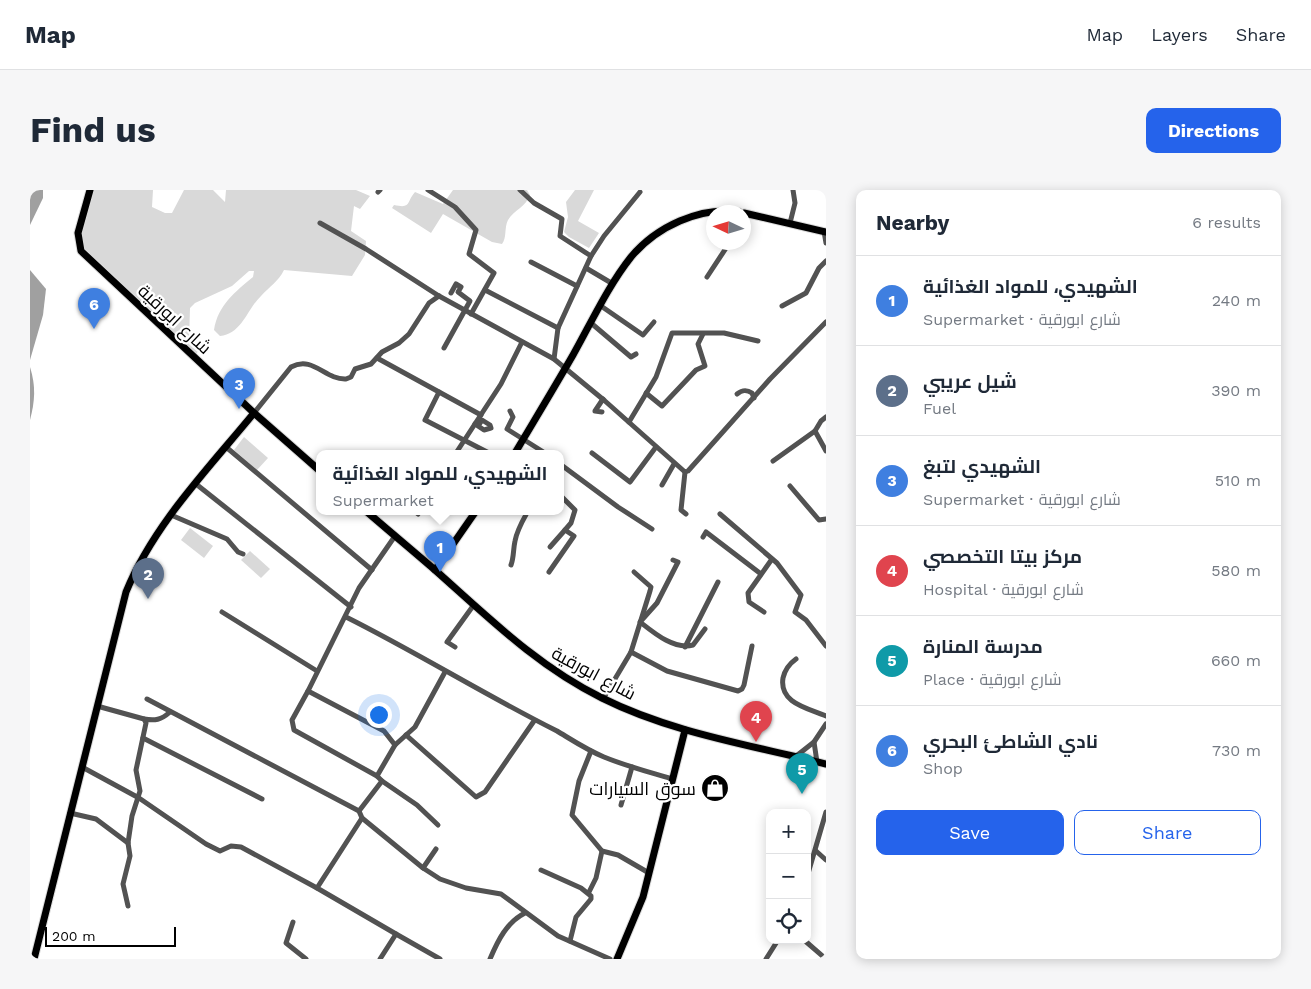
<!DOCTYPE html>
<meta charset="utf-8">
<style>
body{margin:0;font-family:"Work Sans",Cairo,sans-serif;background:#f6f6f7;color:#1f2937}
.controls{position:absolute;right:15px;bottom:15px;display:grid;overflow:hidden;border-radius:10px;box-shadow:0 2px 12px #0003}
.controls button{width:45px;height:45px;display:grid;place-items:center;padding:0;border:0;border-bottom:1px solid #e0e1e3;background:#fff;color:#1f2937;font:25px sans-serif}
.compass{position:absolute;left:676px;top:15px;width:45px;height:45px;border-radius:50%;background:#fff;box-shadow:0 2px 12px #0003;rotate:274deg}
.scale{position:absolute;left:15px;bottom:12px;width:131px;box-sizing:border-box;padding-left:5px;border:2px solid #000;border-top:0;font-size:14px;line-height:18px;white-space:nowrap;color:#000;-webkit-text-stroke:4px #fff;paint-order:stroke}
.you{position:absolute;left:348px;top:524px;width:18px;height:18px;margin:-12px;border:4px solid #fff;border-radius:50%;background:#1a73e8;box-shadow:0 0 0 8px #1a73e833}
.badge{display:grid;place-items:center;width:32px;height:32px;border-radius:50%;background:#2563eb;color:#fff;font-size:16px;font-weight:700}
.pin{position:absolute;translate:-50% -41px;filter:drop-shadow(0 1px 2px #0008)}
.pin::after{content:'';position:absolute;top:26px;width:18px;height:15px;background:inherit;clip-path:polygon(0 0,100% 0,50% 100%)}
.popup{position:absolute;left:286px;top:260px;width:248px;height:65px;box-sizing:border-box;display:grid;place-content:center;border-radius:10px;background:#fff;filter:drop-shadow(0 1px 4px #0005);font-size:16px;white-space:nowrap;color:#747a83}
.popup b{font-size:19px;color:#1f2937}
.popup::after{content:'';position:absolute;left:50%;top:100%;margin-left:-10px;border:10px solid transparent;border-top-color:#fff}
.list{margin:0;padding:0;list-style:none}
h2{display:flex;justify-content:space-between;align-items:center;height:65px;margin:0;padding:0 20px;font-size:21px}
h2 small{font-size:16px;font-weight:400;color:#747a83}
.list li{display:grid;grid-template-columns:32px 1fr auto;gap:15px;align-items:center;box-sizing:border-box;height:90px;padding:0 20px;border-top:1px solid #e0e1e3}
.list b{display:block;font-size:19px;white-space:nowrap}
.list p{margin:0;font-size:16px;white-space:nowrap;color:#747a83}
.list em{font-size:16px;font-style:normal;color:#747a83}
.actions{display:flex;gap:10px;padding:15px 20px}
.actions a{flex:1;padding:11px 0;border:1px solid #2563eb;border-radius:10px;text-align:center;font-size:18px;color:#2563eb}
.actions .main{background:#2563eb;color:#fff}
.icon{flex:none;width:28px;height:28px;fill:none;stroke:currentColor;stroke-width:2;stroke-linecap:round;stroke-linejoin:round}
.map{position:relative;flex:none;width:796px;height:769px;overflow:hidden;border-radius:10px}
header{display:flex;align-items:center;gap:30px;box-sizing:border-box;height:70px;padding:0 25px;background:#fff;border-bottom:1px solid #e0e1e3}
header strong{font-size:24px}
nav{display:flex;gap:28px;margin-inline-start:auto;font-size:18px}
.intro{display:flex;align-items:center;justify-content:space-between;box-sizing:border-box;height:120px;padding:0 30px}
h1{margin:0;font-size:35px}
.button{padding:12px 22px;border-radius:10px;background:#2563eb;color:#fff;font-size:18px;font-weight:700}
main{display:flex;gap:30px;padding:0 30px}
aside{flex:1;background:#fff;border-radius:10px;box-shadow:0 2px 12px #0003}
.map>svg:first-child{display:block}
.green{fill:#d9d9d9}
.water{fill:#a0a0a0}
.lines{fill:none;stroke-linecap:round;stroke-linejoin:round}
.major-casing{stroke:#dbdbdb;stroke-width:9}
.minor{stroke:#525252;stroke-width:5}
.major{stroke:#000;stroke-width:7}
.labels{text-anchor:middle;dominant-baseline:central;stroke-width:4.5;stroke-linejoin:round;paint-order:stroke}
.street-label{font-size:18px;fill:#000;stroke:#fff}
.poi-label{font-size:18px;fill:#000;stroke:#fff;text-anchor:end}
</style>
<header>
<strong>Map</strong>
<nav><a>Map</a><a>Layers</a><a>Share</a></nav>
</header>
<div class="intro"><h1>Find us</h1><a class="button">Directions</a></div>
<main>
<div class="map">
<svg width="796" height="769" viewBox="0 0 796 769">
<rect width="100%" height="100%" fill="#fff"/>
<g class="green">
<path d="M61 0H123L122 17 135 23H142L154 0H183L195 12 196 0H326L340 6 330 19 324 16 321 41 336 51 335 65 322 86 254 80C248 92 240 96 231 106 217 119 212 144 190 146L184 140C188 115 205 102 223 87L224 81H219L202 96 165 113 160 118 159 151 168 161 165 167 48 55Z"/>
<path d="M423 0H497L500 5C496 17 484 20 478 30 474 38 477 48 472 54L462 52 413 24 401 43 362 18 364 15C382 19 376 12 385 2L413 14Z"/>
<polygon points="545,0 564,0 548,31 569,43 559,58 539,47 534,42 538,27 536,12"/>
<polygon points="214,247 238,268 227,280 204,260"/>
<polygon points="160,338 183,356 174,368 151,350"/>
<polygon points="220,361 240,379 231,388 211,370"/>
</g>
<g class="water">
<polygon points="0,0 13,0 13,8 0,35"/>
<polygon points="0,80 16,99 13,125 0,170"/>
<path d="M0 177C6 196 5 211 0 230Z"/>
</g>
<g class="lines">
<g class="major-casing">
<g id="major">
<polyline points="60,0 48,43 51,61 224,223 290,281"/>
<polyline points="714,23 796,42"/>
<path d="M485 263C504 231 524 198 543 165 561 133 578 96 601 67 626 37 670 16 709 22"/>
<path d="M336 321C359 341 382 360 405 380 458 427 507 476 572 508 642 543 721 555 796 574"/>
<polyline points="405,380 446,321"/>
<path d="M4 769 96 402C124 334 178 279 224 223"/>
<polyline points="587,769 613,707 655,540"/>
</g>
</g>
<g class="minor">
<polyline points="398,0 425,17 446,40 439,64 464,83 441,124"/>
<polyline points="490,0 504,13 532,29 530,46 561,66"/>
<polyline points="348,2 350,0"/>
<polyline points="714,31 718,24"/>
<polyline points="290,33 336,59 409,106 524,169 575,211 655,282 658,281 740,189 796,132"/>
<polyline points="760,33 765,13 763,0"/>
<polyline points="794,41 796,53"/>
<polyline points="501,72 547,96"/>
<polyline points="556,78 583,94"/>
<polyline points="677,87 700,52"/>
<polyline points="455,100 528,138"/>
<polyline points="571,116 613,145 624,132"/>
<polyline points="752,116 776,103 789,78 796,71"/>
<polyline points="561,133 601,167 606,164"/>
<polyline points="414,158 440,111 428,102 431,97 426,94 421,103"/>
<polyline points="347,168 451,225"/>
<polyline points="524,169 528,138 561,66 574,46 610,2"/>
<polyline points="409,202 395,230 459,263"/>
<polyline points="616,203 632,216 666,180 675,176 668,154 673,144"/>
<path d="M707 204C712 200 716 199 722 203L724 208"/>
<polyline points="480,221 483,227 477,239 515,263"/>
<polyline points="572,222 565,221 573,209"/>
<path d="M224 223 261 177C283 165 295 190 316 189L321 187 325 179 341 174 352 162 369 153 379 144 399 113 409 106"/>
<polyline points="599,232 626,187 642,143 694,143 728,151"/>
<polyline points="445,234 448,236 452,230 460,235 461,238 454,240 448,236"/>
<polyline points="785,241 796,261"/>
<polyline points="196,257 342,380"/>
<polyline points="426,263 471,194 492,152"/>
<polyline points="562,263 600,292 626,257"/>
<polyline points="743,271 785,241 791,231 796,227"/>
<polyline points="530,274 588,317 622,339"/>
<polyline points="655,282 651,320 656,324"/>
<polyline points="166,294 321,417"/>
<polyline points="632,295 644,274"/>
<polyline points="760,296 789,330 796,329"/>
<polyline points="388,324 390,321"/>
<polyline points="690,324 747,373 771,405 765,422 776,430 796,456"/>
<polyline points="141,325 197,349 208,362 213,364"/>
<polyline points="365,346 329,398 278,501 354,541 365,555 347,586 352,591 329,621 332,628 393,678 410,689 436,698 471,704 528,746 580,769"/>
<polyline points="673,347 676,342 731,384"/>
<polyline points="520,357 535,340"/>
<path d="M643 370 648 372 627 413 610 432C624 443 644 460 663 455L675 439"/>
<path d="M481 375C484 367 483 360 485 351 487 340 493 330 498 321"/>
<polyline points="519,382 544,346 535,340 541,333 545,320 530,305"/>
<polyline points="192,422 287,481"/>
<polyline points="734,422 719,412 718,403 742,369"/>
<path d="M316 427C388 463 455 505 527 541 542 550 557 560 574 567 596 576 619 582 642 589"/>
<polyline points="425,457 417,452 443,416"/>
<polyline points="655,457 688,392"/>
<polyline points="601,462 637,481 708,501 712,499 714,495 722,456"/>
<path d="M766 469C759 474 755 479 753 488 749 513 777 518 796 526"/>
<polyline points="278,501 262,530 264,540 347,586"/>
<polyline points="117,509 329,621"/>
<polyline points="573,509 601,462 620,401 621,397 604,382"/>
<polyline points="67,516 114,529 116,533 106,580 110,601 102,626 98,653 100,666 93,694 98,716"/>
<path d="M114 529C125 531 131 530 140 522"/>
<polyline points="376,545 446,607 455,602 504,531"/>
<polyline points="113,548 232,609"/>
<polyline points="784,552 787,572"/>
<polyline points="365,555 385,537 415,482"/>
<polyline points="561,561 549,591 542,625 572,661 588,665 619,683"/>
<polyline points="765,567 784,552 796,534"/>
<polyline points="52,577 109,608 176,654 190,661 201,656 211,657 287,698"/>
<polyline points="352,591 387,615 408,635"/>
<polyline points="591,615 602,577"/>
<polyline points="40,623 66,629 98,653"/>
<polyline points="332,628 287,698 366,744"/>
<polyline points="786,661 796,670"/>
<polyline points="393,678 406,659"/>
<polyline points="511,680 551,698 561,706 561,709 546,727 540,751"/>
<polyline points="777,687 796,622"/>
<polyline points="559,702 566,688 572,661"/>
<polyline points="263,732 256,753 276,769"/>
<polyline points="774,750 796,769"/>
<polyline points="350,769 366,744 410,769"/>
<path d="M460 769C468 750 477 732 495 723"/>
<polyline points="736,769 748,750"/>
</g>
<use href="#major" class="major"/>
</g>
<defs>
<g id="shop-disc" transform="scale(1.4375)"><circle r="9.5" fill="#000" stroke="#fff"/><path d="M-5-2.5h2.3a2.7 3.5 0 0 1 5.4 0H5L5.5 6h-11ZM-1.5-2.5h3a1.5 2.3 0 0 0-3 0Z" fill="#fff"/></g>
</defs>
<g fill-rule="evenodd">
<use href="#shop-disc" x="685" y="598"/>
</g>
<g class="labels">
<g class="street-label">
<text transform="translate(145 129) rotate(43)">شارع ابورقية</text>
<text transform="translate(564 483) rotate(28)">شارع ابورقية</text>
</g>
<g class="poi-label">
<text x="666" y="598">سوق السيارات</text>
</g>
</g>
</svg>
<div class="controls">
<button>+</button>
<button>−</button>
<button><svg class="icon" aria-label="locate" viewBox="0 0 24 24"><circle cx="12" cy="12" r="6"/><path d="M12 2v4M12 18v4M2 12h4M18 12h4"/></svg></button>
</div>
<svg class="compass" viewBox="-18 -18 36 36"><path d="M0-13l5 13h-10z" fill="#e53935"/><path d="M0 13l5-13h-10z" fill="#747a83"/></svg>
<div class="scale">200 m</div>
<div class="you"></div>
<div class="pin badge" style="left:410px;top:382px;background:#3f7fe0">1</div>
<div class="popup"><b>الشهيدي، للمواد الغذائية</b>Supermarket</div>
<div class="pin badge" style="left:118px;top:409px;background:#5c6f8a">2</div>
<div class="pin badge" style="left:209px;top:219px;background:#3f7fe0">3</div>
<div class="pin badge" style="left:726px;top:552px;background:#e0444e">4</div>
<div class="pin badge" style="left:772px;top:604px;background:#0f9aa8">5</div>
<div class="pin badge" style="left:64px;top:139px;background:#3f7fe0">6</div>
</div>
<aside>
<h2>Nearby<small>6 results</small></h2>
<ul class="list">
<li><span class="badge" style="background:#3f7fe0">1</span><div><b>الشهيدي، للمواد الغذائية</b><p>Supermarket · شارع ابورقية</p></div><em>240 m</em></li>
<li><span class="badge" style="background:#5c6f8a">2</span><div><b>شيل عريبي</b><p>Fuel</p></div><em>390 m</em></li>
<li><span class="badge" style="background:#3f7fe0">3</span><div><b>الشهيدي لتبغ</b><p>Supermarket · شارع ابورقية</p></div><em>510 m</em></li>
<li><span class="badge" style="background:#e0444e">4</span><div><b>مركز بيتا التخصصي</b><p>Hospital · شارع ابورقية</p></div><em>580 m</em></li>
<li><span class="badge" style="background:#0f9aa8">5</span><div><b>مدرسة المنارة</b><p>Place · شارع ابورقية</p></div><em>660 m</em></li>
<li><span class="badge" style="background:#3f7fe0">6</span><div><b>نادي الشاطئ البحري</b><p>Shop</p></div><em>730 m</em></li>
</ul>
<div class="actions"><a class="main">Save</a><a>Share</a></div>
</aside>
</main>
